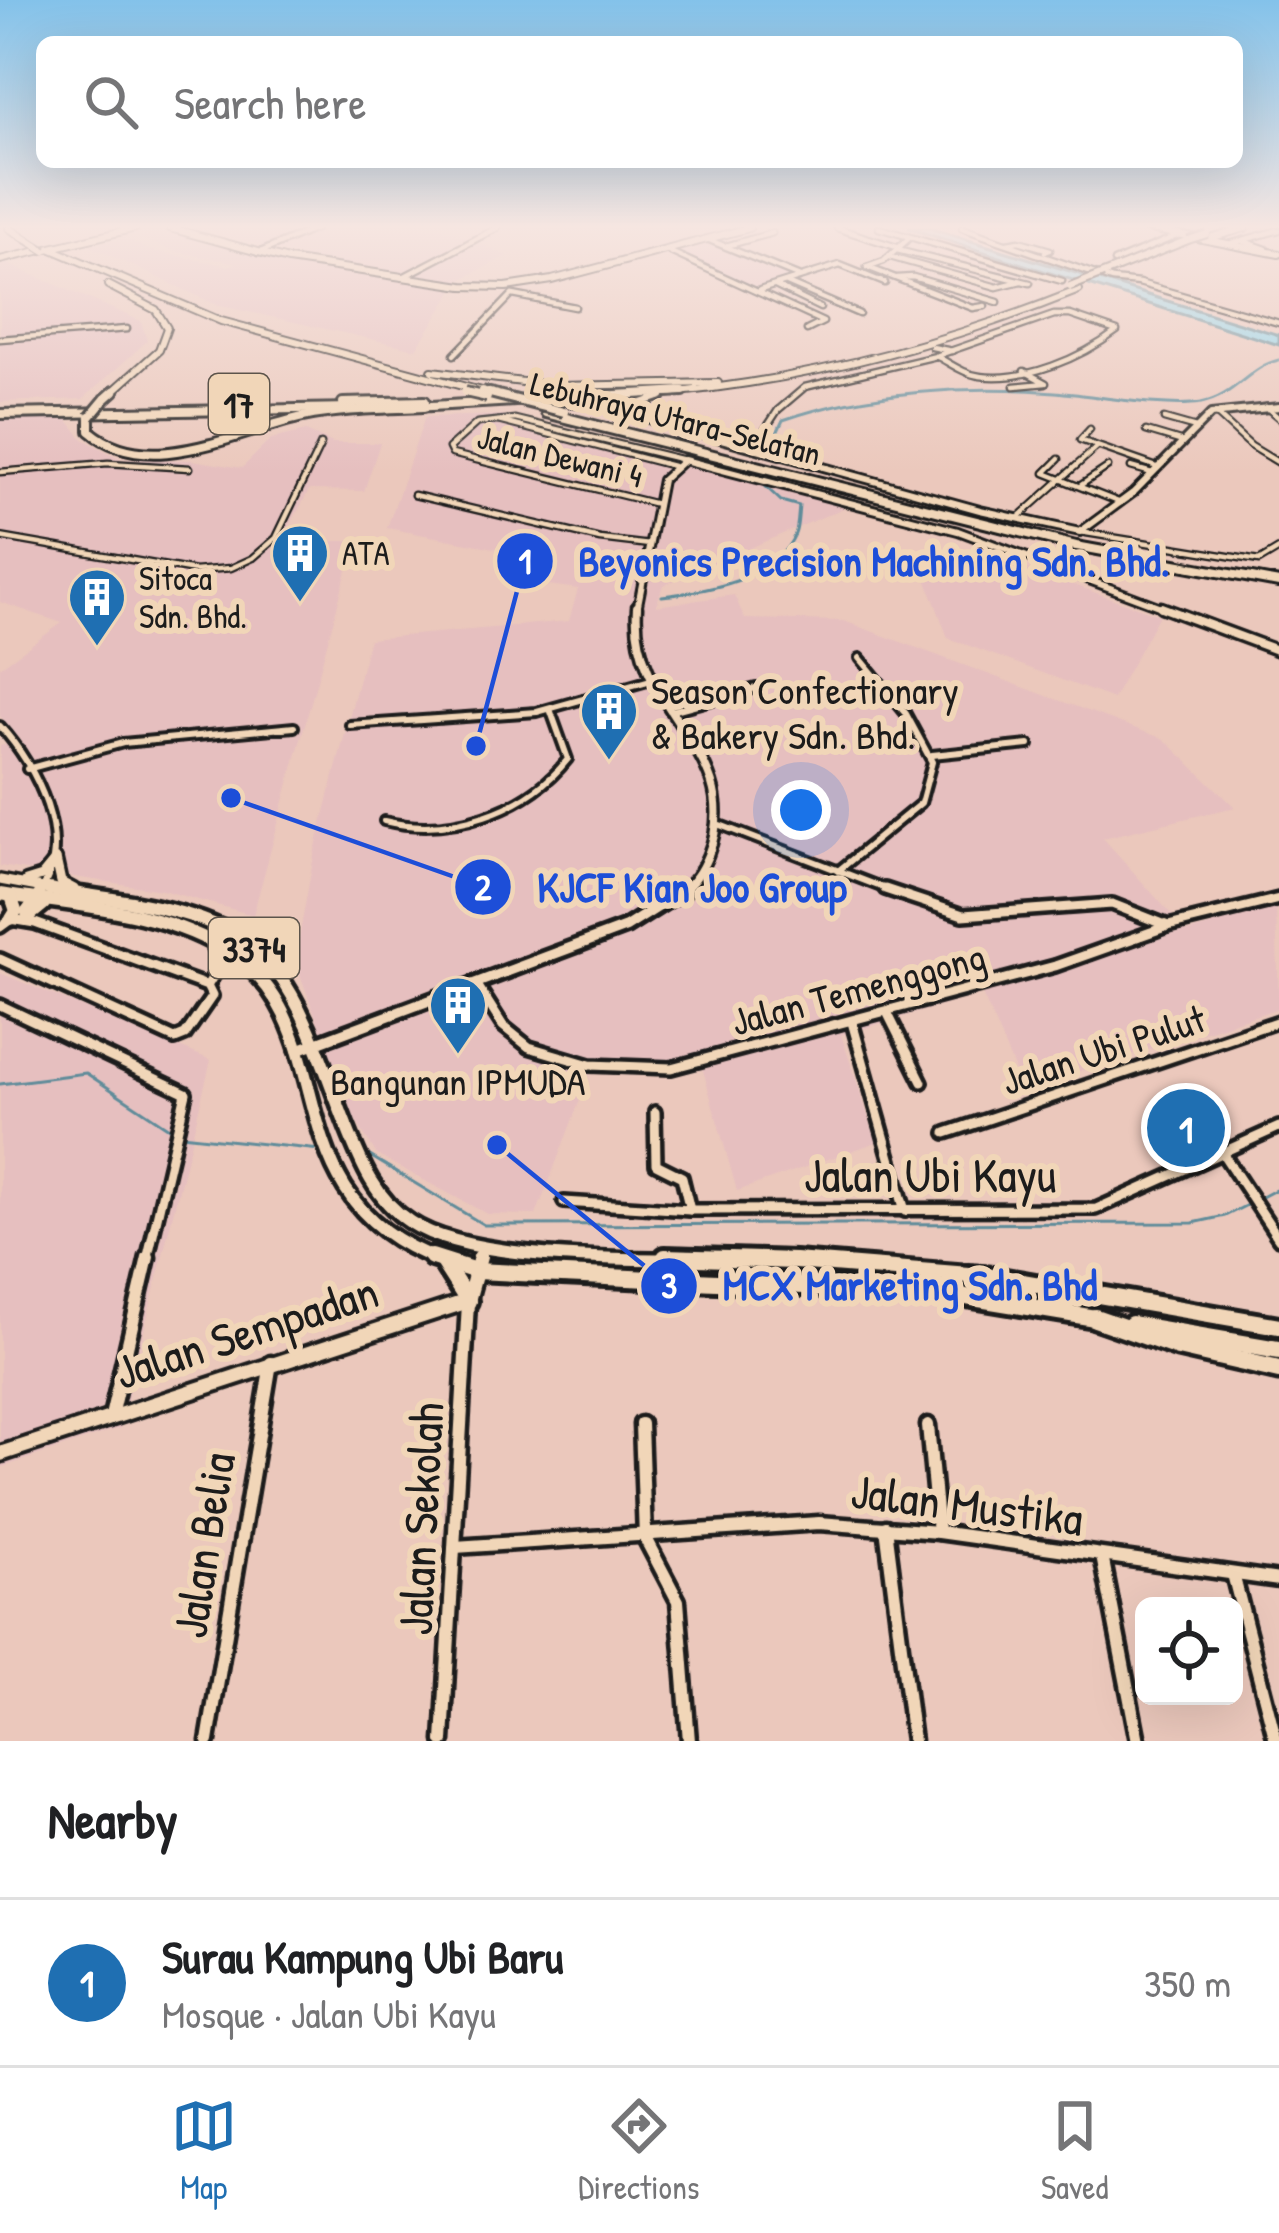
<!DOCTYPE html>
<meta charset="utf-8">
<style>
body{margin:0;font-family:"Patrick Hand",sans-serif;background:#f6f6f6;color:#202124}
.controls{position:absolute;right:36px;bottom:36px;display:grid;overflow:hidden;border-radius:18px;box-shadow:0 12px 48px #0002}
.controls button{width:108px;height:108px;display:grid;place-items:center;padding:0;border:0;border-bottom:3px solid #e0e0e0;background:#fff;color:#202124;font:60px sans-serif}
.you{position:absolute;left:801px;top:810px;width:42px;height:42px;margin:-30px;border:9px solid #fff;border-radius:50%;background:#1a73e8;box-shadow:0 0 0 18px #1a73e833}
.badge{display:grid;place-items:center;width:78px;height:78px;border-radius:50%;background:#1f6fb2;color:#fff;font-size:39px;font-weight:700}
.pin{position:absolute;translate:-50% -50%;border:6px solid #fff;box-shadow:0 3px 12px #0006}
.list{margin:0;padding:0;list-style:none}
h2{display:flex;justify-content:space-between;align-items:center;height:156px;margin:0;padding:0 48px;font-size:51px}
h2 small{font-size:39px;font-weight:400;color:#757577}
.list li{display:grid;grid-template-columns:78px 1fr auto;gap:36px;align-items:center;box-sizing:border-box;height:168px;padding:0 48px;border-top:3px solid #e0e0e0}
.list b{display:block;font-size:45px;white-space:nowrap}
.list p{margin:0;font-size:39px;white-space:nowrap;color:#757577}
.list em{font-size:39px;font-style:normal;color:#757577}
.icon{flex:none;width:66px;height:66px;fill:none;stroke:currentColor;stroke-width:2;stroke-linecap:round;stroke-linejoin:round}
.map{position:relative;flex:none;width:1279px;height:1741px;overflow:hidden}
.search{position:absolute;background:#fff;box-shadow:0 12px 48px #0002;left:36px;right:36px;top:36px;height:132px;display:flex;align-items:center;gap:30px;box-sizing:border-box;padding:0 42px;border-radius:18px;color:#757577;font-size:45px}
.sheet{height:324px;background:#fff}
nav{display:flex;justify-content:space-around;align-items:center;box-sizing:border-box;height:168px;border-top:3px solid #e0e0e0;background:#fff;font-size:33px;color:#757577}
nav a{display:grid;justify-items:center;gap:6px}
nav .on{color:#1f6fb2}
.map>svg:first-child{display:block}
.built{fill:#e6bfbf}
.water{fill:#8dd7ee;stroke:#608c9a;stroke-width:3}
.lines{fill:none;stroke-linecap:round;stroke-linejoin:round}
.stream{stroke:#608c9a;stroke-width:3}
.minor-far3-casing{stroke:#1c1c1c;stroke-width:9}
.minor-far2-casing{stroke:#1c1c1c;stroke-width:14}
.minor-far1-casing{stroke:#1c1c1c;stroke-width:18}
.minor-casing{stroke:#1c1c1c;stroke-width:21}
.tertiary-far4-casing{stroke:#1c1c1c;stroke-width:9}
.tertiary-far3-casing{stroke:#1c1c1c;stroke-width:12}
.tertiary-far2-casing{stroke:#1c1c1c;stroke-width:15}
.tertiary-far1-casing{stroke:#1c1c1c;stroke-width:20}
.tertiary-casing{stroke:#1c1c1c;stroke-width:22}
.primary-far3-casing{stroke:#1c1c1c;stroke-width:10}
.primary-far2-casing{stroke:#1c1c1c;stroke-width:16}
.primary-far1-casing{stroke:#1c1c1c;stroke-width:21}
.primary-casing{stroke:#1c1c1c;stroke-width:26}
.trunk-far2-casing{stroke:#1c1c1c;stroke-width:10}
.trunk-far1-casing{stroke:#1c1c1c;stroke-width:14}
.trunk-casing{stroke:#1c1c1c;stroke-width:27}
.motorway-far1-casing{stroke:#1c1c1c;stroke-width:10}
.motorway-casing{stroke:#1c1c1c;stroke-width:14}
.minor-far3{stroke:#f1d6b8;stroke-width:4.5}
.minor-far2{stroke:#f1d6b8;stroke-width:6}
.minor-far1{stroke:#f1d6b8;stroke-width:9}
.minor{stroke:#f1d6b8;stroke-width:12}
.tertiary-far4{stroke:#f1d6b8;stroke-width:4.5}
.tertiary-far3{stroke:#f1d6b8;stroke-width:6}
.tertiary-far2{stroke:#f1d6b8;stroke-width:8}
.tertiary-far1{stroke:#f1d6b8;stroke-width:10}
.tertiary{stroke:#f1d6b8;stroke-width:14}
.primary-far3{stroke:#f1d6b8;stroke-width:6}
.primary-far2{stroke:#f1d6b8;stroke-width:9}
.primary-far1{stroke:#f1d6b8;stroke-width:12}
.primary{stroke:#f1d6b8;stroke-width:16}
.trunk-far2{stroke:#f1d6b8;stroke-width:6}
.trunk-far1{stroke:#f1d6b8;stroke-width:8}
.trunk{stroke:#f1d6b8;stroke-width:18}
.motorway-far1{stroke:#f1d6b8;stroke-width:6}
.motorway{stroke:#f1d6b8;stroke-width:8}
.trunk-bridge-casing{stroke:#1c1c1c;stroke-width:10;stroke-linecap:butt}
.motorway-bridge-far1-casing{stroke:#1c1c1c;stroke-width:10;stroke-linecap:butt}
.motorway-bridge-casing{stroke:#1c1c1c;stroke-width:14;stroke-linecap:butt}
.trunk-bridge{stroke:#f1d6b8;stroke-width:6}
.motorway-bridge-far1{stroke:#f1d6b8;stroke-width:6}
.motorway-bridge{stroke:#f1d6b8;stroke-width:8}
.labels{text-anchor:middle;dominant-baseline:central;stroke-width:12;stroke-linejoin:round;paint-order:stroke}
.far-street-label{font-size:33px;fill:#1c1c1c;stroke:#f1d6b8}
.far-poi-label{font-size:33px;fill:#1c1c1c;stroke:#f1d6b8;text-anchor:start}
.shield{fill:#f1d6b8;stroke:#5c544b;stroke-width:3}
.shield-label{font-size:36px;font-weight:bold;fill:#1c1c1c}
.poi-label{font-size:39px;fill:#1c1c1c;stroke:#f1d6b8;text-anchor:start}
.street-label{font-size:39px;fill:#1c1c1c;stroke:#f1d6b8}
.near-street-label{font-size:48px;fill:#1c1c1c;stroke:#f1d6b8}
.leader{fill:none;stroke:#1d4ed8;stroke-width:4.5}
.callout-dot{fill:#1d4ed8;stroke:#f1d6b8;stroke-width:4.5}
.mark-label{font-size:36px;text-anchor:middle;font-weight:bold;fill:#fff}
.callout-label{font-size:42px;text-anchor:middle;font-weight:bold;fill:#1d4ed8;stroke:#f1d6b8;stroke-width:12;stroke-linejoin:round;paint-order:stroke}
</style>
<div class="map">
<svg width="1279" height="1741" viewBox="0 0 1279 1741">
<rect width="100%" height="100%" fill="#ebc8bc"/>
<filter id="ink" filterUnits="userSpaceOnUse"><feTurbulence type="fractalNoise" baseFrequency=".00833" numOctaves="2"/><feDisplacementMap in="SourceGraphic" scale="24" xChannelSelector="R" yChannelSelector="G"/><feConvolveMatrix kernelMatrix="1 2 1 2 8 2 1 2 1" color-interpolation-filters="sRGB"/></filter>
<g filter="url(#ink)">
<g class="built">
<polygon points="197,228 445,228 507,256 458,281 318,261"/>
<polygon points="171,230 277,260 455,288 416,349 217,305 88,245 124,238 152,251 229,266 236,263 175,251 138,237"/>
<polygon points="710,240 794,276 756,289 673,252"/>
<polygon points="0,261 141,321 147,341 83,399 0,402"/>
<polygon points="502,415 846,507 663,585 656,606 734,595 745,619 844,621 1164,739 1235,807 1103,838 1187,932 1276,907 1279,1008 1023,1089 982,994 841,1035 877,1142 737,1191 703,1070 590,1074 536,1215 487,1214 377,1155 352,1115 295,961 314,855 369,639 569,621 578,589 533,583 554,559 387,528 425,417"/>
<polygon points="67,419 83,439 121,459 192,460 242,468 271,439 306,431 333,443 380,443 364,491 309,490 282,541 355,541 253,915 162,890 0,866 0,746 21,740 0,716 0,667 62,623 0,602 0,420"/>
<polygon points="1002,560 1159,615 1113,699 948,638 924,573 987,575"/>
<polygon points="0,973 211,1060 120,1428 0,1468"/>
</g>
<polygon class="water" points="908,228 929,228 1279,335 1279,345"/>
<g class="lines">
<g class="stream">
<path d="M771 446 783 420C867 391 967 385 1055 392 1094 395 1165 409 1201 403 1236 396 1248 367 1279 360"/>
<path d="M662 596C705 591 774 581 795 534 798 527 798 514 799 506L781 501 765 486"/>
<polyline points="0,1084 86,1073 172,1130"/>
<polyline points="181,1135 320,1150"/>
<polyline points="365,1153 484,1225 1193,1223 1225,1216 1249,1204"/>
<polyline points="1258,1199 1279,1188"/>
</g>
<g class="minor-far3-casing">
<g id="minor-far3">
<polyline points="837,228 900,248"/>
<polyline points="879,228 1062,281"/>
<polyline points="962,228 1112,280 1139,283 1279,323"/>
<polyline points="707,239 800,277"/>
<polyline points="1243,241 1266,249"/>
<polyline points="1007,243 1019,241 1050,250 1045,252"/>
<polyline points="1229,244 1279,230"/>
<polyline points="726,246 772,233"/>
<polyline points="666,250 823,322 807,330"/>
<polyline points="897,250 1030,283"/>
<polyline points="890,257 997,287 1021,281"/>
<polyline points="1114,262 1179,235"/>
<polyline points="867,267 973,308 985,306"/>
<polyline points="867,267 884,261 909,238"/>
<polyline points="403,277 497,228"/>
<polyline points="897,278 913,277 998,302"/>
<polyline points="787,283 859,314"/>
<polyline points="775,286 820,308"/>
<polyline points="760,290 840,265 885,283"/>
<polyline points="513,295 575,307"/>
<path d="M1054 315H1070L1117 331C1081 358 1026 382 980 376 964 374 950 363 936 356Z"/>
<polyline points="0,339 127,329"/>
<polyline points="932,347 952,351"/>
<polyline points="454,355 512,295"/>
<polyline points="1014,386 1046,383 1024,371"/>
<polyline points="1266,407 1279,418"/>
<polyline points="1215,413 1251,446 1279,463"/>
<polyline points="1164,419 1196,428"/>
<polyline points="498,421 673,466"/>
<polyline points="1090,429 1080,440 1157,467"/>
<polyline points="1146,431 1183,442"/>
<polyline points="755,445 778,410 805,387 936,356"/>
<polyline points="1059,459 1045,473 1121,503"/>
<polyline points="1131,467 1152,473"/>
<polyline points="0,472 108,463 190,468"/>
<polyline points="1081,485 1108,467"/>
<polyline points="414,495 600,539 650,545"/>
<polyline points="657,504 452,454 449,448 477,423 515,419 684,460"/>
<polyline points="1018,518 1097,447"/>
<polyline points="1080,532 1259,561 1279,549"/>
<polyline points="0,537 195,571 231,568 253,558 276,538 321,444"/>
</g>
</g>
<g class="minor-far2-casing">
<g id="minor-far2">
<polyline points="671,711 756,688"/>
<polyline points="350,725 537,712 651,680"/>
<path d="M0 726C37 767 75 841 40 892"/>
<polyline points="932,755 1029,745"/>
<polyline points="27,769 123,743 294,727"/>
<path d="M384 821C449 837 526 812 568 759L550 709"/>
<polyline points="720,825 894,892"/>
<polyline points="838,871 921,803 932,762 906,714 860,658"/>
</g>
</g>
<g class="minor-far1-casing">
<g id="minor-far1">
<polyline points="885,889 963,915 1112,904 1168,926"/>
<polyline points="29,919 25,912 42,889"/>
<polyline points="0,927 11,919 35,923 207,986 212,996 185,1035 175,1039 0,959"/>
<polyline points="477,985 503,1026 529,1047 590,1065 671,1068 1055,966 1168,926 1279,899"/>
<polyline points="207,986 221,964 210,941"/>
<polyline points="0,1005 186,1093 147,1260"/>
<polyline points="887,1012 922,1082"/>
<polyline points="852,1022 905,1211"/>
<polyline points="655,1112 656,1164 682,1177 690,1210"/>
<polyline points="946,1133 1279,1021"/>
<polyline points="1223,1154 1279,1239"/>
<polyline points="564,1202 690,1210 1096,1209 1279,1127"/>
</g>
</g>
<g class="minor-casing">
<g id="minor">
<polyline points="111,1416 148,1257"/>
<polyline points="641,1424 645,1538 678,1601 689,1741"/>
<polyline points="928,1425 938,1532"/>
<polyline points="886,1527 913,1741"/>
<polyline points="455,1547 819,1523 938,1532 1279,1580"/>
<polyline points="1102,1556 1138,1741"/>
<polyline points="1233,1574 1276,1741"/>
<polyline points="208,1741 271,1363"/>
<polyline points="443,1741 468,1303"/>
</g>
</g>
<g class="tertiary-far4-casing">
<polyline id="tertiary-far4" points="258,253 317,228"/>
</g>
<g class="tertiary-far3-casing">
<g id="tertiary-far3">
<polyline points="570,403 610,404 652,420 980,510 1080,532 1133,493 1211,414 1279,407"/>
<polyline points="635,414 630,407 662,396"/>
<polyline points="637,610 662,480 684,460 958,531 1169,610"/>
</g>
</g>
<g class="tertiary-far2-casing">
<g id="tertiary-far2">
<path d="M637 607C629 712 749 751 708 855 702 870 694 883 681 892"/>
<polyline points="1161,607 1279,651"/>
</g>
</g>
<g class="tertiary-far1-casing">
<g id="tertiary-far1">
<polyline points="297,1050 626,927 686,889"/>
<polyline points="479,1260 482,1251"/>
</g>
</g>
<g class="tertiary-casing">
<polyline id="tertiary" points="0,1454 468,1301 480,1257"/>
</g>
<g class="primary-far3-casing">
<g id="primary-far3">
<polyline points="170,228 288,260 463,286 506,287 552,280 749,228"/>
<polyline points="1146,228 1279,254"/>
<polyline points="0,260 136,228"/>
</g>
</g>
<g class="primary-far2-casing">
<g id="primary-far2">
<polyline points="56,859 61,882 74,889"/>
<polyline points="0,880 65,892"/>
<polyline points="26,881 42,876 56,859"/>
</g>
</g>
<g class="primary-far1-casing">
<g id="primary-far1">
<path d="M48 889C118 901 230 907 275 969 309 1015 325 1072 346 1125 361 1163 375 1199 410 1222 478 1268 681 1258 768 1260"/>
<path d="M0 894C78 906 164 909 231 953 348 1031 268 1198 440 1260"/>
<polyline points="11,896 16,911 11,919"/>
<polyline points="27,918 44,904"/>
</g>
</g>
<g class="primary-casing">
<g id="primary">
<polyline points="432,1257 476,1271 936,1292 1095,1318"/>
<polyline points="665,1257 795,1261 994,1277 1279,1326"/>
<polyline points="443,1262 468,1301"/>
</g>
</g>
<g class="trunk-far2-casing">
<g id="trunk-far2">
<polyline points="1213,237 1245,228"/>
<polyline points="1103,274 1188,240"/>
<path d="M655 394C802 382 942 345 1079 290"/>
</g>
</g>
<g class="trunk-far1-casing">
<g id="trunk-far1">
<polyline points="343,403 425,401"/>
<polyline points="415,407 683,391"/>
<polyline points="0,414 353,408"/>
</g>
</g>
<g class="trunk-casing">
<g id="trunk">
<polyline points="1095,1318 1178,1347 1279,1370"/>
<polyline points="1132,1325 1279,1350"/>
</g>
</g>
<g class="motorway-far1-casing">
<g id="motorway-far1">
<polyline points="9,228 37,246"/>
<polyline points="52,249 221,321 481,391"/>
<polyline points="108,285 156,310 167,328 159,350 110,394"/>
<polyline points="432,371 556,386 718,383"/>
</g>
</g>
<g class="motorway-casing">
<g id="motorway">
<polyline points="105,399 114,391"/>
<polyline points="546,413 1076,546 1279,583"/>
<path d="M90 417V431C149 481 237 431 303 417 342 409 383 409 423 407"/>
</g>
</g>
<use href="#minor-far3" class="minor-far3"/>
<use href="#minor-far2" class="minor-far2"/>
<use href="#minor-far1" class="minor-far1"/>
<use href="#minor" class="minor"/>
<use href="#tertiary-far4" class="tertiary-far4"/>
<use href="#tertiary-far3" class="tertiary-far3"/>
<use href="#tertiary-far2" class="tertiary-far2"/>
<use href="#tertiary-far1" class="tertiary-far1"/>
<use href="#tertiary" class="tertiary"/>
<use href="#primary-far3" class="primary-far3"/>
<use href="#primary-far2" class="primary-far2"/>
<use href="#primary-far1" class="primary-far1"/>
<use href="#primary" class="primary"/>
<use href="#trunk-far2" class="trunk-far2"/>
<use href="#trunk-far1" class="trunk-far1"/>
<use href="#trunk" class="trunk"/>
<use href="#motorway-far1" class="motorway-far1"/>
<use href="#motorway" class="motorway"/>
<g class="trunk-bridge-casing">
<g id="trunk-bridge">
<polyline points="1188,240 1207,234"/>
<polyline points="1070,287 1103,274"/>
</g>
</g>
<g class="motorway-bridge-far1-casing">
<g id="motorway-bridge-far1">
<polyline points="37,246 45,251"/>
<polyline points="481,391 494,394"/>
<polyline points="465,392 475,394"/>
</g>
</g>
<g class="motorway-bridge-casing">
<g id="motorway-bridge">
<polyline points="482,391 564,412"/>
<polyline points="465,392 487,397"/>
<polyline points="90,417 105,399"/>
</g>
</g>
<use href="#trunk-bridge" class="trunk-bridge"/>
<use href="#motorway-bridge-far1" class="motorway-bridge-far1"/>
<use href="#motorway-bridge" class="motorway-bridge"/>
</g>
</g>
<linearGradient id="sky" x2="0" y2="1"><stop stop-color="#83c2ea"/><stop offset="0.48" stop-color="#f6e6e1"/><stop offset="1" stop-color="#f6e6e1" stop-opacity="0"/></linearGradient>
<rect width="1279" height="472" fill="url(#sky)"/>
<defs>
<g id="building-pin" transform="scale(3)"><path d="M0 17L-7.5 6A9.5 9.5 0 1 1 7.5 6Z" fill="#1f6fb2" stroke="#f1d6b8"/><path d="M-4-6H4V6H1V3H-1V6H-4ZM-2.5-4.3h1.7v1.8h-1.7ZM.8-4.3h1.7v1.8H.8ZM-2.5-1h1.7V.8h-1.7ZM.8-1h1.7V.8H.8Z" fill="#fff"/></g>
</defs>
<g fill-rule="evenodd">
<use href="#building-pin" x="300" y="553"/>
<use href="#building-pin" x="97" y="597"/>
<use href="#building-pin" x="609" y="711"/>
<use href="#building-pin" x="458" y="1005"/>
</g>
<g class="labels">
<g class="far-street-label">
<text transform="translate(676 418) rotate(14)">Lebuhraya Utara–Selatan</text>
<text transform="translate(560 456) rotate(14)">Jalan Dewani 4</text>
</g>
<g class="far-poi-label">
<text x="342" y="553">ATA</text>
<text x="139" y="578">Sitoca<tspan x="139" dy="38">Sdn. Bhd.</tspan></text>
</g>
<g class="shield">
<rect x="209" y="374" width="60" height="60" rx="9"/>
<rect x="209" y="918" width="90" height="60" rx="9"/>
</g>
<g class="shield-label">
<text x="239" y="404">17</text>
<text x="254" y="948">3374</text>
</g>
<g class="poi-label">
<text x="651" y="689">Season Confectionary<tspan x="651" dy="45">&amp; Bakery Sdn. Bhd.</tspan></text>
<text x="458" y="1080" text-anchor="middle">Bangunan IPMUDA</text>
</g>
<g class="street-label">
<text transform="translate(858 988) rotate(-15)">Jalan Temenggong</text>
<text transform="translate(1103 1049) rotate(-18)">Jalan Ubi Pulut</text>
</g>
<g class="near-street-label">
<text x="930" y="1174">Jalan Ubi Kayu</text>
<text transform="translate(246 1331) rotate(-18)">Jalan Sempadan</text>
<text transform="translate(967 1504) rotate(7)">Jalan Mustika</text>
<text transform="translate(420 1519) rotate(-87)">Jalan Sekolah</text>
<text transform="translate(203 1545) rotate(-81)">Jalan Belia</text>
</g>
</g>
<path class="leader" d="M476 746L525 561M231 798L483 887M497 1145L669 1286"/>
<g class="callout-dot">
<circle cx="476" cy="746" r="12"/>
<circle cx="231" cy="798" r="12"/>
<circle cx="497" cy="1145" r="12"/>
<circle cx="525" cy="561" r="30"/>
<circle cx="483" cy="887" r="30"/>
<circle cx="669" cy="1286" r="30"/>
</g>
<g class="mark-label">
<text x="525" y="574">1</text>
<text x="483" y="900">2</text>
<text x="669" y="1298">3</text>
</g>
<g class="callout-label">
<text x="874" y="576">Beyonics Precision Machining Sdn. Bhd.</text>
<text x="692" y="902">KJCF Kian Joo Group</text>
<text x="910" y="1300">MCX Marketing Sdn. Bhd</text>
</g>
</svg>
<div class="controls">
<button><svg class="icon" aria-label="locate" viewBox="0 0 24 24"><circle cx="12" cy="12" r="6"/><path d="M12 2v4M12 18v4M2 12h4M18 12h4"/></svg></button>
</div>
<div class="you"></div>
<div class="pin badge" style="left:1186px;top:1128px">1</div>
<div class="search"><svg class="icon" aria-label="search" viewBox="0 0 24 24"><circle cx="10" cy="10" r="6"/><path d="M15 15l6 6"/></svg>Search here</div>
</div>
<section class="sheet">
<h2>Nearby<small></small></h2>
<ul class="list">
<li><span class="badge">1</span><div><b>Surau Kampung Ubi Baru</b><p>Mosque · Jalan Ubi Kayu</p></div><em>350 m</em></li>
</ul>
</section>
<nav>
<a class="on"><svg class="icon" aria-label="map" viewBox="0 0 24 24"><path d="M3 6l6-2 6 2 6-2v14l-6 2-6-2-6 2zM9 4v14M15 6v14"/></svg>Map</a>
<a><svg class="icon" aria-label="directions" viewBox="0 0 24 24"><path d="M12 3l9 9-9 9-9-9zM9 14v-3h6M13 9l2 2-2 2"/></svg>Directions</a>
<a><svg class="icon" aria-label="saved" viewBox="0 0 24 24"><path d="M7 4h10v16l-5-4-5 4z"/></svg>Saved</a>
</nav>
